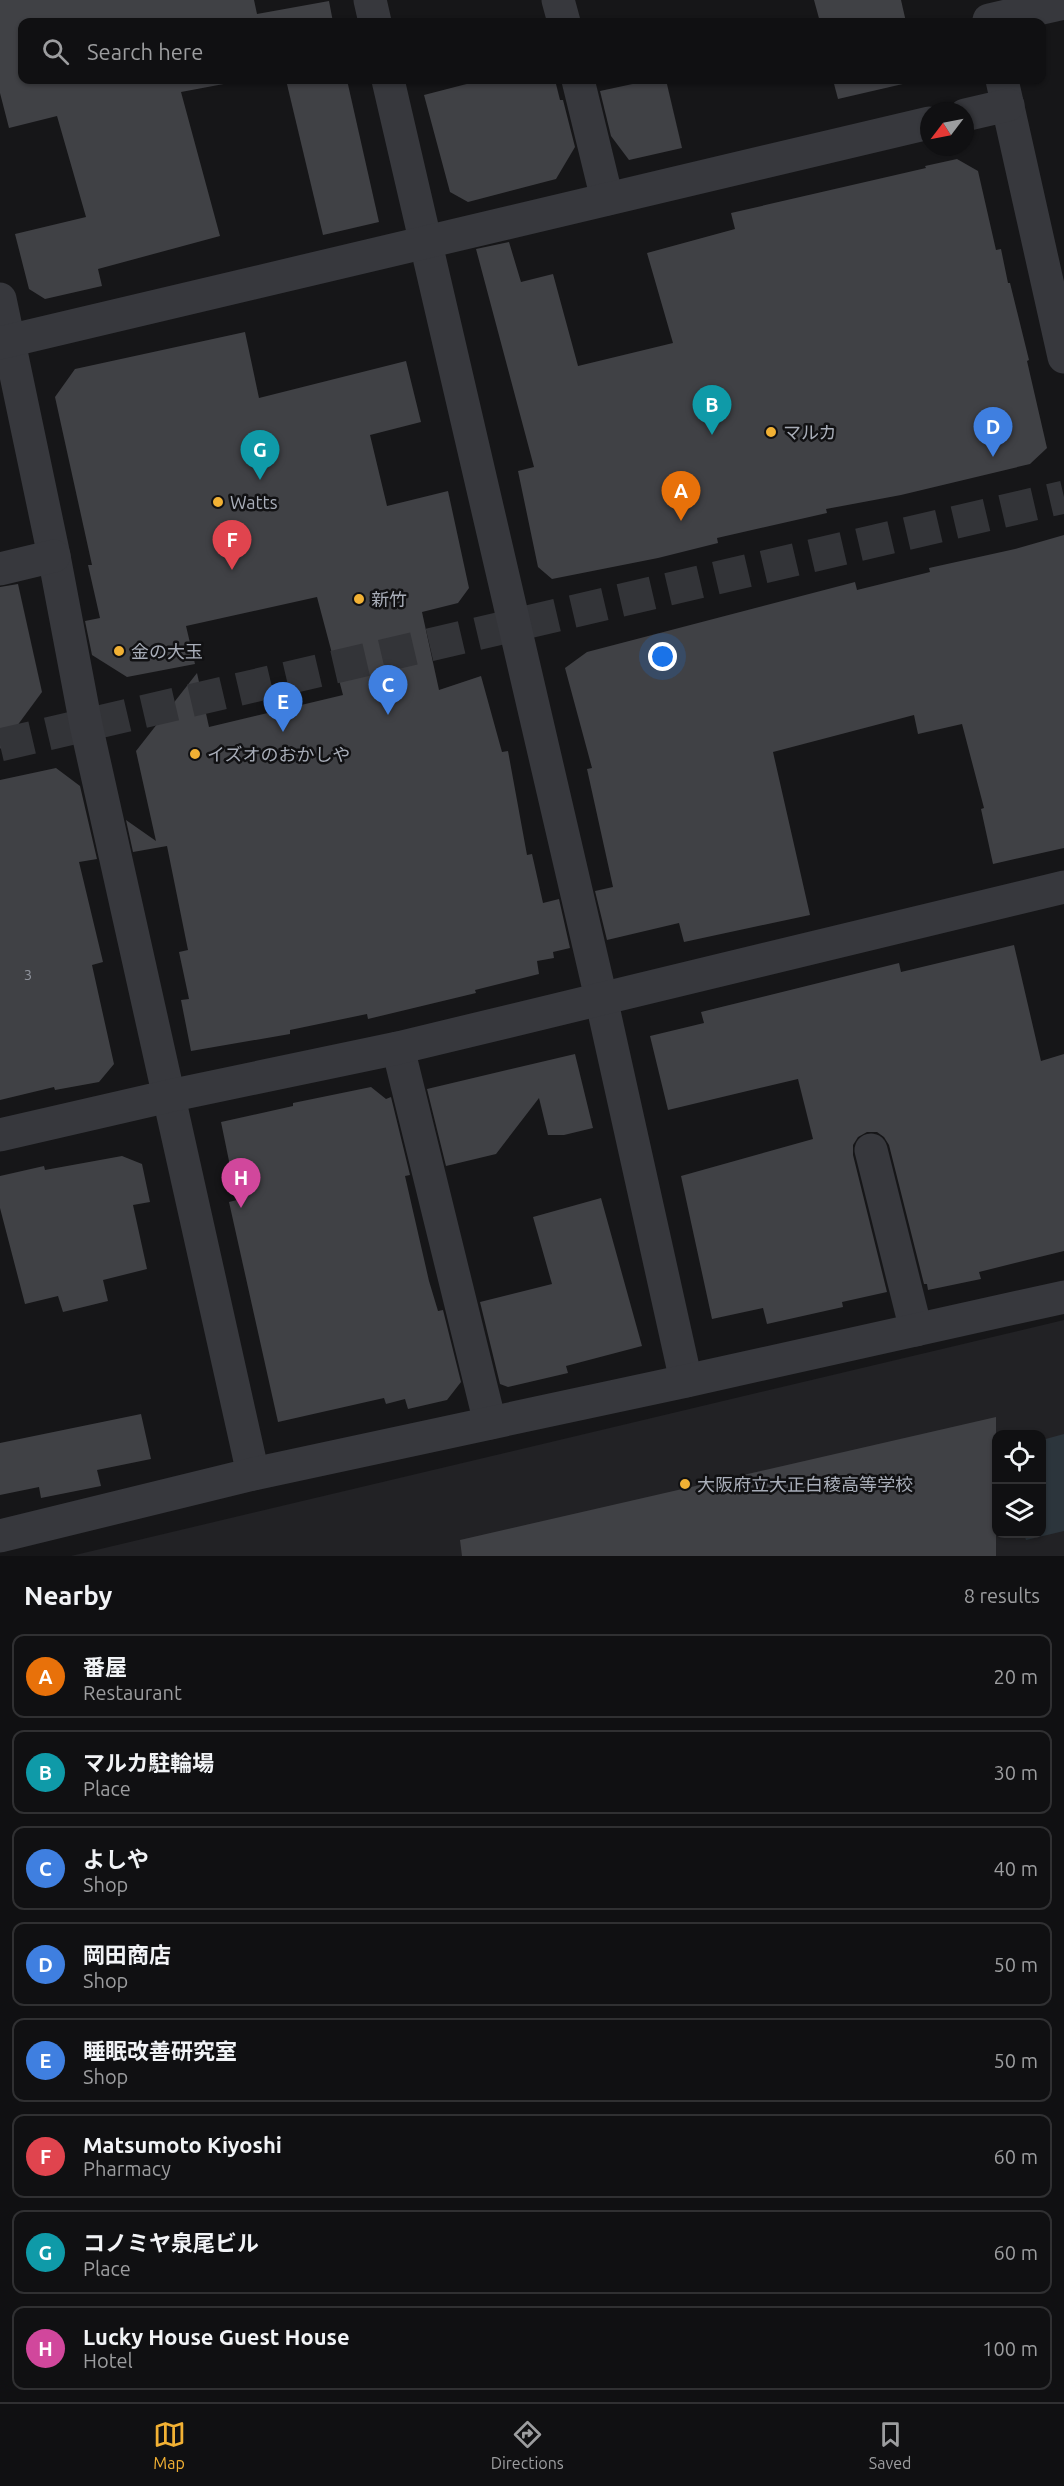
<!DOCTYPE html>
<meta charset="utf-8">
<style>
body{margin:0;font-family:Ubuntu,"Noto Sans JP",sans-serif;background:#19191b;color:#f1f3f6}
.controls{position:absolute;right:18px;bottom:18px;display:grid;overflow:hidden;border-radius:12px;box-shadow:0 2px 4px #0004}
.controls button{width:54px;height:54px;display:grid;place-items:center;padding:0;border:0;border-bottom:2px solid #303032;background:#101012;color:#f1f3f6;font:30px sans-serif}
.compass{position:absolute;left:920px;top:102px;width:54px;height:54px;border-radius:50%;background:#101012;box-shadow:0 2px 4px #0004;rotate:238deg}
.you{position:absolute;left:663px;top:657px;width:21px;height:21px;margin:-15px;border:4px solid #fff;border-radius:50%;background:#1a73e8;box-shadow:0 0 0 9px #1a73e833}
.badge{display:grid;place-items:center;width:39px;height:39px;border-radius:50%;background:#f2b134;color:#fff;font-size:20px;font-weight:700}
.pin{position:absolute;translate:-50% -50px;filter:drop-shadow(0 2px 3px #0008)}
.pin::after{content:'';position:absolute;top:32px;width:21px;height:18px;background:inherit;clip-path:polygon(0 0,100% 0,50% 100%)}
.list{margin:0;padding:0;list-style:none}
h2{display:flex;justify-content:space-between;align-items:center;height:78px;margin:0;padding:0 24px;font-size:26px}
h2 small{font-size:20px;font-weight:400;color:#9c9d9f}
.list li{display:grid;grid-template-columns:39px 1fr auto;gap:18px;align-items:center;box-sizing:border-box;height:84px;margin:0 12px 12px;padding:0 12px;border:2px solid #303032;border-radius:12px}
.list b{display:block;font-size:22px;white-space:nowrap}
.list p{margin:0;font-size:20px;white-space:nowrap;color:#9c9d9f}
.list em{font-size:20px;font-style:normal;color:#9c9d9f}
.icon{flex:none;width:33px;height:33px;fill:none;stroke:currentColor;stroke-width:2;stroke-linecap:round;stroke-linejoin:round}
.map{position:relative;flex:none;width:1064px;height:1556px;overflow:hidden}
.search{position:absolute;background:#101012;box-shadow:0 2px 4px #0004;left:18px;right:18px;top:18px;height:66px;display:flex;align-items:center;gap:15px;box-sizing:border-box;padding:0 21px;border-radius:12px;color:#9c9d9f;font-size:22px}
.sheet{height:846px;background:#101012}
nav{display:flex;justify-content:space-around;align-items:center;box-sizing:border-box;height:84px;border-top:2px solid #303032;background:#101012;font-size:16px;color:#9c9d9f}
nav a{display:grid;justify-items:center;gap:3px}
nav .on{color:#f2b134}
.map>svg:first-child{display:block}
.built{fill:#222225;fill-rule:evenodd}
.water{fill:#2c353c}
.building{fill:#404145}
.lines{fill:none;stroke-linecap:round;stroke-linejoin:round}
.minor-tunnel{stroke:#333438;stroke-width:33;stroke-dasharray:33 16;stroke-linecap:butt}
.minor{stroke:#37383d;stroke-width:33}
.poi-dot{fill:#f2b134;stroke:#111113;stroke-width:2}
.labels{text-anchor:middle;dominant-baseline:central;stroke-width:5;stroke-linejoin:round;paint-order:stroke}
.number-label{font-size:15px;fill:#8e929b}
.poi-label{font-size:18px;fill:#a8adb8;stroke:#111113;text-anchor:start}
</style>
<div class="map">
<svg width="1064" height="1556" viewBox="0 0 1064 1556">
<rect width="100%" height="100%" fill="#161618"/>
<path class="built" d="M1064 1320V1556H71ZM996 1434H1042V1534H996Z"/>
<polygon class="water" points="1064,1434 1064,1531 1026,1540 1024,1534 1042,1534 1042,1440"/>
<g class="building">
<polygon points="0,0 254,0 257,14 329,1 333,22 22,22 22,80 245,80 181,92 220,236 98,269 102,286 45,299 29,289 15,234 86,217 57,116 9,128 0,93"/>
<polygon points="814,0 901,0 906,22 820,22"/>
<polygon points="286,80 347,80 379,222 323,235"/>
<polygon points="482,80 555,80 560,100 563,100 575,147 556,179 468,202 450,192 424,95"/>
<polygon points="651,80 666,80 682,148 629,160 611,136 600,91"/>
<polygon points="833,80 920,80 838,99"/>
<polygon points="957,159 978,171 996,250 1001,249 1008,283 1010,283 1029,360 1027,361 1047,448 1030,464 901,495 826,509 827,513 717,538 718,543 658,558 552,579 538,567 518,471 534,467 476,249 509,242 521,282 553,274 578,366 673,343 647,253 735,229 731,213 926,168 925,166"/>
<polygon points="245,332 259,398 406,361 421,422 370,435 387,506 448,491 469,588 458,603 422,612 439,690 481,676 502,752 508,751 527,855 532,854 543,903 559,899 570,948 553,952 554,958 537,961 539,974 475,990 476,993 368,1019 367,1014 290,1030 290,1034 191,1051 181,1000 189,999 179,952 188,950 167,846 133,852 126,820 156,841 136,751 197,673 209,727 343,695 317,597 186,626 195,664 127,677 92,655 85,621 100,618 88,565 92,565 55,397 75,369"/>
<polygon points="1064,535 1064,848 993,864 981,809 984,808 962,724 918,734 914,715 773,752 810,915 684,942 679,923 607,940 595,891 613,887 587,769 592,768 565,668 587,652 855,582 857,590 930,572 929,568 1015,549"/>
<polygon points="18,584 42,692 0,749 0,587"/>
<polygon points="56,768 80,786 97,859 79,862 103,962 92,965 114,1064 99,1082 55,1090 54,1087 0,1100 0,780"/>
<polygon points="1014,945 1041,1061 1064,1054 1064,1251 979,1272 981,1279 928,1290 927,1284 924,1284 889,1145 884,1137 877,1132 867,1132 858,1137 853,1145 853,1155 887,1292 842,1302 843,1307 767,1324 763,1308 712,1319 681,1176 813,1139 798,1079 668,1110 650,1036 704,1023 701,1012 899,963 901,972"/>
<polygon points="575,1054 593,1128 564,1135 548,1135 539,1098 496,1154 446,1166 427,1089"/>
<polygon points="371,1087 386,1099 391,1097 410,1175 405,1176 429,1281 438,1311 443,1310 461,1382 447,1400 408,1409 405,1399 386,1404 384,1398 278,1422 229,1202 237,1200 221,1122 293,1106 293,1103"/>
<polygon points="122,1156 142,1164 150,1202 133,1205 147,1269 103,1280 108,1301 63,1312 58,1296 25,1304 0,1208 0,1176 44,1166 45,1170"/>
<polygon points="601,1198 642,1346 566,1366 568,1373 508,1387 500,1384 480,1302 552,1284 533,1217"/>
<polygon points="141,1414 151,1459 97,1470 101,1486 41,1498 39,1487 0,1495 0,1443"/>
<polygon points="996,1417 996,1556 462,1556 460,1540"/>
</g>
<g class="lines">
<polyline class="minor-tunnel" points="0,745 1064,497"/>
<g class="minor">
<polyline points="370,0 375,22"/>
<polyline points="558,0 564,22"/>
<polyline points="989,20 1064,3"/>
<polyline points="388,80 601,998 686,1381"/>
<polyline points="578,80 607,199"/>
<polyline points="1002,80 1064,357"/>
<polyline points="965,115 1008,105"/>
<polyline points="0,299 54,556 86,725 253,1474"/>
<polyline points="0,343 929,123"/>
<polyline points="0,569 54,556"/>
<polyline points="398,1048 490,1423"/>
<polyline points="0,1135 169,1096 398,1048 1064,887"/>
<polyline points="871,1150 916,1330"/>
<polyline points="0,1536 253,1474 686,1381 1064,1297"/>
</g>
</g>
<g class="poi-dot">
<circle cx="771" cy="432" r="6"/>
<circle cx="218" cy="502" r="6"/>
<circle cx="359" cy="599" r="6"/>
<circle cx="119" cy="651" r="6"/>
<circle cx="195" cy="754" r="6"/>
<circle cx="685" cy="1484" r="6"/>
</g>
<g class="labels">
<g class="number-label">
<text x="28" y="974">3</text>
</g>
<g class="poi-label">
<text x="783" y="432">マルカ</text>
<text x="230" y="502">Watts</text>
<text x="371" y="599">新竹</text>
<text x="131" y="651">金の大玉</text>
<text x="207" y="754">イズオのおかしや</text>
<text x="697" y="1484">大阪府立大正白稜高等学校</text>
</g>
</g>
</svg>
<div class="controls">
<button><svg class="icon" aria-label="locate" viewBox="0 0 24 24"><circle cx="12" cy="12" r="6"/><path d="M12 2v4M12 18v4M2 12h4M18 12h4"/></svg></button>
<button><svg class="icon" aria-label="layers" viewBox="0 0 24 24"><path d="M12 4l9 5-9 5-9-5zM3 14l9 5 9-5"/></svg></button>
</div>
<svg class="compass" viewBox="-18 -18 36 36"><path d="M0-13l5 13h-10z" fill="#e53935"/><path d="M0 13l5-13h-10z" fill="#9c9d9f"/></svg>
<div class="you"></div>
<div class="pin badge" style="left:681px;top:521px;background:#e8710a">A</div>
<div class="pin badge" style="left:712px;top:435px;background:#0f9aa8">B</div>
<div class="pin badge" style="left:388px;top:715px;background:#3f7fe0">C</div>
<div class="pin badge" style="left:993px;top:457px;background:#3f7fe0">D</div>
<div class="pin badge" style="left:283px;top:732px;background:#3f7fe0">E</div>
<div class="pin badge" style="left:232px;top:570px;background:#e0444e">F</div>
<div class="pin badge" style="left:260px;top:480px;background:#0f9aa8">G</div>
<div class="pin badge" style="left:241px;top:1208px;background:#d1479c">H</div>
<div class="search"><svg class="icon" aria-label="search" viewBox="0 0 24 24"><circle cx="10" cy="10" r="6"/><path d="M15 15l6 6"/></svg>Search here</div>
</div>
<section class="sheet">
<h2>Nearby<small>8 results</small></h2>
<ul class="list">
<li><span class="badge" style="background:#e8710a">A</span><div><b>番屋</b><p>Restaurant</p></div><em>20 m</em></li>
<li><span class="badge" style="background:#0f9aa8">B</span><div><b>マルカ駐輪場</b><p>Place</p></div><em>30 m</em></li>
<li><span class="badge" style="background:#3f7fe0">C</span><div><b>よしや</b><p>Shop</p></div><em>40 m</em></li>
<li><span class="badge" style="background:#3f7fe0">D</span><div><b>岡田商店</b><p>Shop</p></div><em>50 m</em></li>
<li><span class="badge" style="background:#3f7fe0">E</span><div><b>睡眠改善研究室</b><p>Shop</p></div><em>50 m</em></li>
<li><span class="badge" style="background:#e0444e">F</span><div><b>Matsumoto Kiyoshi</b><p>Pharmacy</p></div><em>60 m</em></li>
<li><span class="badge" style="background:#0f9aa8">G</span><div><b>コノミヤ泉尾ビル</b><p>Place</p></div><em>60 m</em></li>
<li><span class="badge" style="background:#d1479c">H</span><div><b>Lucky House Guest House</b><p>Hotel</p></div><em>100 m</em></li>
</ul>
</section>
<nav>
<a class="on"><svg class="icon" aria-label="map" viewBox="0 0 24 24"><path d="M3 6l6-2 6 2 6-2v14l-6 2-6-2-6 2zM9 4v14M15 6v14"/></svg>Map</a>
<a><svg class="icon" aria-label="directions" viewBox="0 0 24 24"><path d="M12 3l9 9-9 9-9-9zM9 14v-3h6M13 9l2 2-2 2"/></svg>Directions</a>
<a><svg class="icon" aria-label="saved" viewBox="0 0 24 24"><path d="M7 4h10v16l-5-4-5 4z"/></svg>Saved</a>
</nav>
